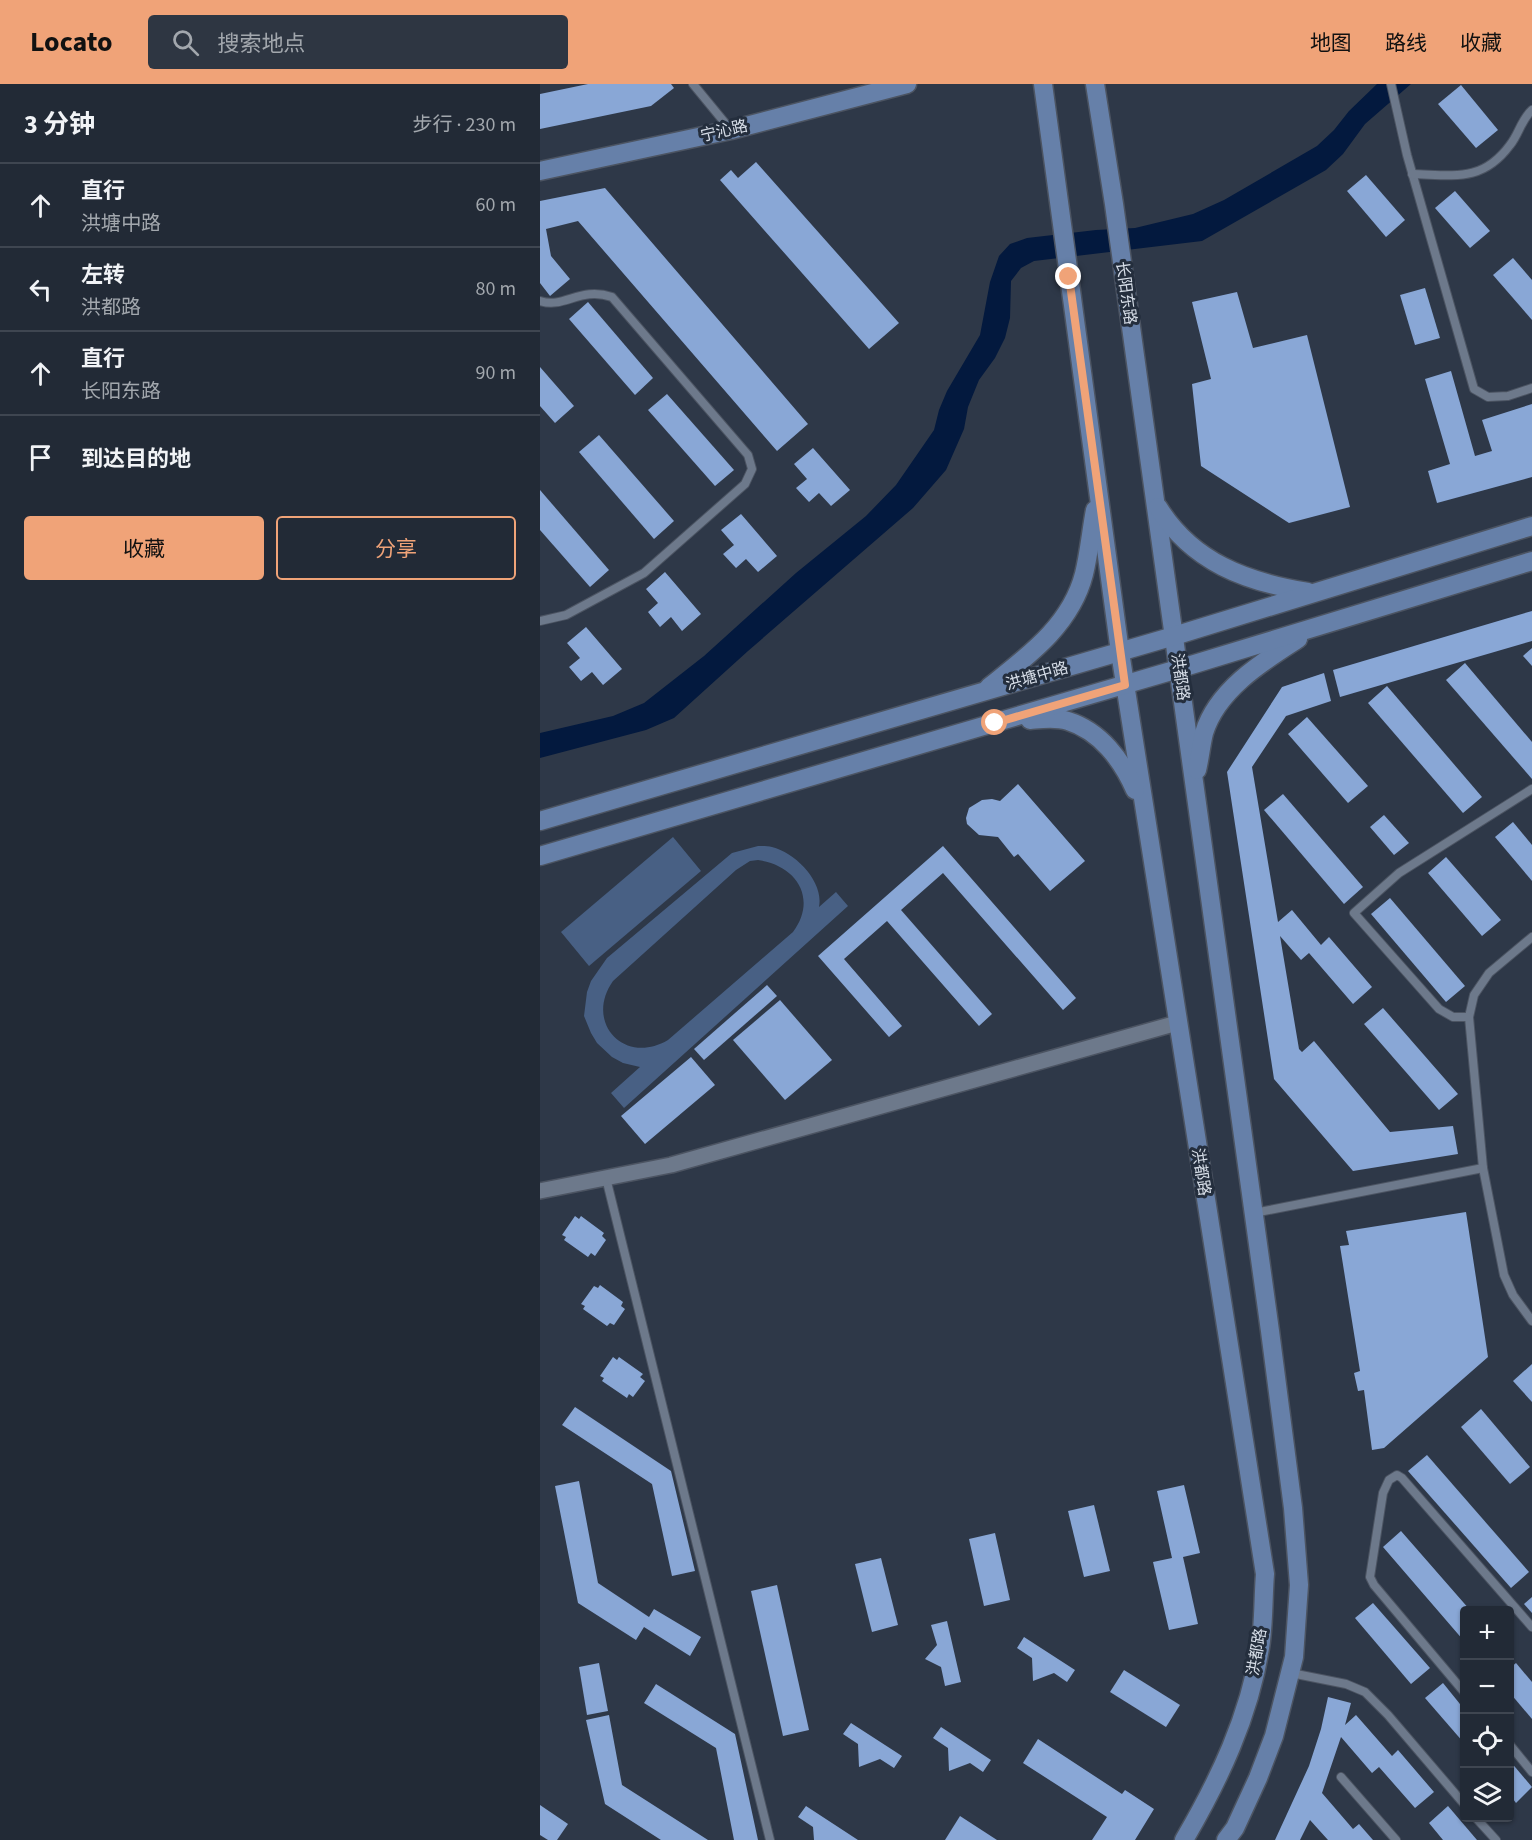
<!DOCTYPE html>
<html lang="zh">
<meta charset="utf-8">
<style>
body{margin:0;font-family:"Source Sans 3","Noto Sans SC",sans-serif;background:#2e3642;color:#f1f3f6}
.controls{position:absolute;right:18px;bottom:18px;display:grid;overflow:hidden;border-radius:6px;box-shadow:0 2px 4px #0004}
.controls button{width:54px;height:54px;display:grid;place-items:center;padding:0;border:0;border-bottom:2px solid #3f4651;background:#222a36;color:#f1f3f6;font:30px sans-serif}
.stop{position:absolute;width:18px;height:18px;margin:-14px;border:4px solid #f0a378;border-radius:50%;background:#fff}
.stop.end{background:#f0a378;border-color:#fff;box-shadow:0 2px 6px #0008}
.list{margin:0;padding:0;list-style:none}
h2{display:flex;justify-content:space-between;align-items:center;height:78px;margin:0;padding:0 24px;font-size:26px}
h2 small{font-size:20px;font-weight:400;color:#a2a7ad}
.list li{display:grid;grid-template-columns:39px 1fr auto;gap:18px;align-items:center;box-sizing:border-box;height:84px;padding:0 24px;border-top:2px solid #3f4651}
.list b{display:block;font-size:22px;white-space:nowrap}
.list p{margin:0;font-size:20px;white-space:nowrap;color:#a2a7ad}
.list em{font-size:20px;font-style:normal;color:#a2a7ad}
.actions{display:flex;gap:12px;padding:18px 24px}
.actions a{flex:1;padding:14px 0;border:2px solid #f0a378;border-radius:6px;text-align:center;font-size:21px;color:#f0a378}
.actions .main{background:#f0a378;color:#111}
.icon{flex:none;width:33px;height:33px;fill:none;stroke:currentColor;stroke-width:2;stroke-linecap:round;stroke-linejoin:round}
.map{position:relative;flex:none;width:992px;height:1756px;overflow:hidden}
header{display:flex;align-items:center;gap:36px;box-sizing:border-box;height:84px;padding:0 30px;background:#f0a378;color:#111}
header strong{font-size:28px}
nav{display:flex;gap:33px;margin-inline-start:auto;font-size:21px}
.search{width:420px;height:54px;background:#2e3642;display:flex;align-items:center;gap:15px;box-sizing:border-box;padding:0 21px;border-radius:6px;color:#a2a7ad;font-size:22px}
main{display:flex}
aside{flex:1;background:#222a36}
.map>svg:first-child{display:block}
.green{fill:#486084;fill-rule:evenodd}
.water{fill:#03193e}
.building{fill:#89a7d6}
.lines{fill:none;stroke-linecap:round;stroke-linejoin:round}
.lane-casing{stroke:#4c5462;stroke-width:10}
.street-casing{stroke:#4c5462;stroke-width:18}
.secondary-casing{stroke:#4c5462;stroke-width:21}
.lane{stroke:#6d798b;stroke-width:8}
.street{stroke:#6d798b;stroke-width:15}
.secondary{stroke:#6680a9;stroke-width:18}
.route{stroke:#f0a378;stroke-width:8}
.labels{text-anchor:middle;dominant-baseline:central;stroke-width:6;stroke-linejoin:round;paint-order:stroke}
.street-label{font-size:16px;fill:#d7dee8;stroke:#242e3d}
</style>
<header>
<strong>Locato</strong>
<div class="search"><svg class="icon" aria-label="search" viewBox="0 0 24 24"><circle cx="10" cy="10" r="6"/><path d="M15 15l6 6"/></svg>搜索地点</div>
<nav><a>地图</a><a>路线</a><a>收藏</a></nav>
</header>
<main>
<aside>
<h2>3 分钟<small>步行 · 230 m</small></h2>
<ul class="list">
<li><svg class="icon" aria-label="ahead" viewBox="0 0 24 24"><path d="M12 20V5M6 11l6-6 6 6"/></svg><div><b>直行</b><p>洪塘中路</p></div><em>60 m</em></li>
<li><svg class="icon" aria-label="left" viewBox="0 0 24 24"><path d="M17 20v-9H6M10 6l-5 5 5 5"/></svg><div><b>左转</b><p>洪都路</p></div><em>80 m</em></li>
<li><svg class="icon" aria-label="ahead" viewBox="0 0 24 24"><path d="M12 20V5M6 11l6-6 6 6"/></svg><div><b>直行</b><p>长阳东路</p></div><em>90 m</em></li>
<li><svg class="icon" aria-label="arrive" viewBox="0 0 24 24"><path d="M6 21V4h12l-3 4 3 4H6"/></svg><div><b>到达目的地</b></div></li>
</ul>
<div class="actions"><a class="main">收藏</a><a>分享</a></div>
</aside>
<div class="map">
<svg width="992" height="1756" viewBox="0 0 992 1756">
<rect width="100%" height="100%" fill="#2e3848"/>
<g class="green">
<polygon points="133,753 161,787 49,882 21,848"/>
<path d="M218 762C223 762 228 762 232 763 256 769 284 798 279 823L296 808 308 822 84 1024 71 1009 100 983 83 979 72 973 57 959 51 949 44 932 47 908 51 897 67 874 192 769ZM218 776C256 781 278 814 253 848L128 956C84 982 44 938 73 897L196 786 210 777Z"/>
</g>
<polygon class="water" points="837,0 871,0 825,40 803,70 786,86 662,157 494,177 481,184 471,197 470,234 465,254 455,274 439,296 428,323 424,345 406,386 373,424 208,567 134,634 106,646 0,674 0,649 73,632 104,619 164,572 256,489 326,432 356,401 394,346 399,326 407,307 440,251 450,198 459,172 470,160 487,154 556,146 595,144 653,130 684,116 777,62 794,46 809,27"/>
<g class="building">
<polygon points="48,0 131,0 134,4 111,22 0,45 0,10"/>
<polygon points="921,1 958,46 936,64 898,20"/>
<polygon points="216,78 359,239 329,265 180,96 191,86 198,94"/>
<polygon points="826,91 865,136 846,153 807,107"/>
<polygon points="65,104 268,340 237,367 38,137 6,145 11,172 30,195 10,212 0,199 0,117"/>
<polygon points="915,107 950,147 930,164 895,124"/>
<polygon points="973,174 992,196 992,236 953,191"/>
<polygon points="885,204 900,254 875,261 860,211"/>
<polygon points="697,208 713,264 767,251 810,423 749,439 661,382 652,300 671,295 652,218"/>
<polygon points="48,218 113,294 95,311 29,235"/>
<polygon points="0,283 34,322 15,339 0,322"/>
<polygon points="911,287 935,372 952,367 942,336 992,320 992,393 897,419 888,387 910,380 885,295"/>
<polygon points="127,310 194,386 175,402 108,326"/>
<polygon points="59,351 134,437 114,455 39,368"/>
<polygon points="273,364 310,406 291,422 279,409 269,418 256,404 267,395 254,380"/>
<polygon points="0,406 69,486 50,503 0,446"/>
<polygon points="201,430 237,472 218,488 206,475 196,484 183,470 194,461 181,446"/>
<polygon points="125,488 161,530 142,547 131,533 120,543 108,528 118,519 106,505"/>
<polygon points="992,527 992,557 800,613 793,586"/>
<polygon points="46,543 82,585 63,601 52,588 41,597 29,583 40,574 27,559"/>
<polygon points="992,564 992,582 983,572"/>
<polygon points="925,579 992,658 992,695 906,596"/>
<polygon points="784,589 791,617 746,632 712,683 738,838 752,826 781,861 789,853 832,903 813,920 769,869 761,876 740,852 759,965 762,968 774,957 850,1048 913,1042 918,1070 813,1087 734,995 687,688 742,603"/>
<polygon points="847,602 942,713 923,729 828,619"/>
<polygon points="767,633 828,702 808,719 748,650"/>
<polygon points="478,700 545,777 510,807 478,770 474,773 458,753 439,751 427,740 426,734 429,724 442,716 452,715 460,717"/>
<polygon points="743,710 823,803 804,820 724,726"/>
<polygon points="844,731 869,759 854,771 830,743"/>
<polygon points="973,738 992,761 992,797 955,753"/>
<polygon points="403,762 536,914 523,926 403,789 361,826 452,930 439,942 347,837 304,875 362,942 349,953 278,872"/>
<polygon points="906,773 961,836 942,852 888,789"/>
<polygon points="850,814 925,902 906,918 831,830"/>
<polygon points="227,901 237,912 164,976 154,965"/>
<polygon points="240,916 292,976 245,1016 193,956"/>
<polygon points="843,924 918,1010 899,1026 824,940"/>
<polygon points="151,973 175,1001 105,1060 81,1032"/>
<polygon points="926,1128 948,1273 844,1364 832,1366 824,1306 818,1307 814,1289 820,1287 800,1162 809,1161 806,1147"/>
<polygon points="35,1132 39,1135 41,1132 64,1149 62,1152 66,1156 55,1172 51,1169 48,1173 24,1156 26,1153 22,1151"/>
<polygon points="60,1201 83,1218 81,1222 85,1225 74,1241 70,1239 67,1242 43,1225 45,1222 41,1220 54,1202 58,1204"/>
<polygon points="73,1273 77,1276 79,1273 103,1290 100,1293 105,1297 93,1313 89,1310 87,1314 62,1297 64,1294 60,1292"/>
<polygon points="992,1280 992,1318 973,1297"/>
<polygon points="35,1323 131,1387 155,1487 132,1492 112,1400 22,1341"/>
<polygon points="941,1325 990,1383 970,1400 921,1343"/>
<polygon points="887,1371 989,1488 971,1504 868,1387"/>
<polygon points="39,1397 58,1499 109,1533 114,1525 161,1553 150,1572 104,1543 96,1556 38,1519 15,1402"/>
<polygon points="644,1401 660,1469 643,1473 658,1540 629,1546 613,1478 632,1474 617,1407"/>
<polygon points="554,1421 570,1487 544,1493 528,1427"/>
<polygon points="861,1447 930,1526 924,1526 924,1557 843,1463"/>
<polygon points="455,1449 470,1516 444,1522 429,1455"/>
<polygon points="341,1474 358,1541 332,1548 315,1480"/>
<polygon points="237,1501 269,1646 243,1652 211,1507"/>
<polygon points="992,1513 992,1529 984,1520"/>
<polygon points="833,1519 890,1584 871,1600 815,1534"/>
<polygon points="407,1537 421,1598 405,1602 401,1583 385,1575 397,1561 391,1541"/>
<polygon points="484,1553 535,1586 527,1598 514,1589 493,1597 492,1574 477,1564"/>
<polygon points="59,1579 68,1627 47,1631 39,1583"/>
<polygon points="976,1579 992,1598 992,1635 970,1609 970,1584"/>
<polygon points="584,1586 640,1621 626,1643 570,1608"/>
<polygon points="903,1599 924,1625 924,1659 885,1614"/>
<polygon points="116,1600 195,1650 218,1756 194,1756 176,1664 104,1619"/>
<polygon points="788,1613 811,1619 805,1641 816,1631 852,1672 858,1666 894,1708 875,1724 839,1683 832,1689 801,1653 782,1709 813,1745 819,1740 833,1756 788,1756 770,1736 760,1756 735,1756 769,1682 781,1645"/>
<polygon points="69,1631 82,1701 168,1756 121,1756 65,1720 46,1636"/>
<polygon points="311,1639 362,1672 354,1684 340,1675 319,1683 318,1660 303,1650"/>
<polygon points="401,1643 451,1676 443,1688 430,1679 409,1687 408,1664 393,1654"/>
<polygon points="498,1655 582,1710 585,1706 614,1725 595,1756 552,1756 567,1733 483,1679"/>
<polygon points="970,1677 992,1703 976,1719 970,1711"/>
<polygon points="0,1721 28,1740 17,1756 8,1756 0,1751"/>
<polygon points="266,1722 318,1756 274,1756 273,1743 258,1733"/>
<polygon points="908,1722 937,1756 903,1756 889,1739"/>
<polygon points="420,1732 457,1756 405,1756"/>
</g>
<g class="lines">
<g class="lane-casing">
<g id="lane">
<polyline points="153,0 190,45"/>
<polyline points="851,0 867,71 934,305 948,313 968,312 992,304"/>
<path d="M872 90C913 91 942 99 970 61 979 50 981 36 992 26"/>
<path d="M0 217C25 225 40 202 72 213L208 371 212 385 205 400 104 489 26 531 0 537"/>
<polyline points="992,853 949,889 934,911 929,933 943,1084 964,1191 973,1211 992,1237"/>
<polyline points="929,933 913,933 899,925 814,829 859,789 992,705"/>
<polyline points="66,1094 230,1756"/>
<polyline points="714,1129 943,1084"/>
<polyline points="751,1589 806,1600 825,1608 848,1631 924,1720"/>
<polyline points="924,1608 834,1501 830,1493 843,1409 849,1396 857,1391 862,1394 992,1543"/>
<polyline points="970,1661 992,1688"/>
<polyline points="801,1693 856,1756"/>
<polyline points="936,1734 956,1756"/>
</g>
</g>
<g class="street-casing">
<polyline id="street" points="0,1107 131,1081 637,939"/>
</g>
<g class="secondary-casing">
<g id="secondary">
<path d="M503 0 580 568 725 1490C723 1514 724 1540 720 1564 709 1633 679 1696 644 1756"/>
<polyline points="555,0 574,120 730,1247 753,1424 759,1501 754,1573 734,1652 718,1694 695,1744 686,1756"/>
<polyline points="0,87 191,46 367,0"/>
<path d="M618 423C652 478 706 498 768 508"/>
<path d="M449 603C488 572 531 541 544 490 549 470 551 447 555 426"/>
<path d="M490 636C502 635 516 633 528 637 560 647 582 676 595 706"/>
<path d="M657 686C660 674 661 661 664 649 677 606 722 578 758 555"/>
<polyline points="0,737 634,552 992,442"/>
<polyline points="0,772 638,585 992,477"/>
</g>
</g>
<use href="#lane" class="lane"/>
<use href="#street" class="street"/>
<use href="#secondary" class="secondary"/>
</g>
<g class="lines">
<polyline class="route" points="455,639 585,601 529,193"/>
</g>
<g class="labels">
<g class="street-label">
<text transform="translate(184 47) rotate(-13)">宁沁路</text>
<text transform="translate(586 209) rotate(82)">长阳东路</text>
<text transform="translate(497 592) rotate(-16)">洪塘中路</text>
<text transform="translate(640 593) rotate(82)">洪都路</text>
<text transform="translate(661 1088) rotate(81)">洪都路</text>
<text transform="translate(717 1568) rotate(-80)">洪都路</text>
</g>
</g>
</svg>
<div class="controls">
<button>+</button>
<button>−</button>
<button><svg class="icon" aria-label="locate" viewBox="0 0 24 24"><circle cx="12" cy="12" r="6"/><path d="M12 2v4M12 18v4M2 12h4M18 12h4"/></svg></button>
<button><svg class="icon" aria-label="layers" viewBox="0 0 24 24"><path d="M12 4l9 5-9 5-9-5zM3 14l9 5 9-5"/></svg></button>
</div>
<div class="stop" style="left:455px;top:639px"></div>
<div class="stop end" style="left:529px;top:193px"></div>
</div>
</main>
